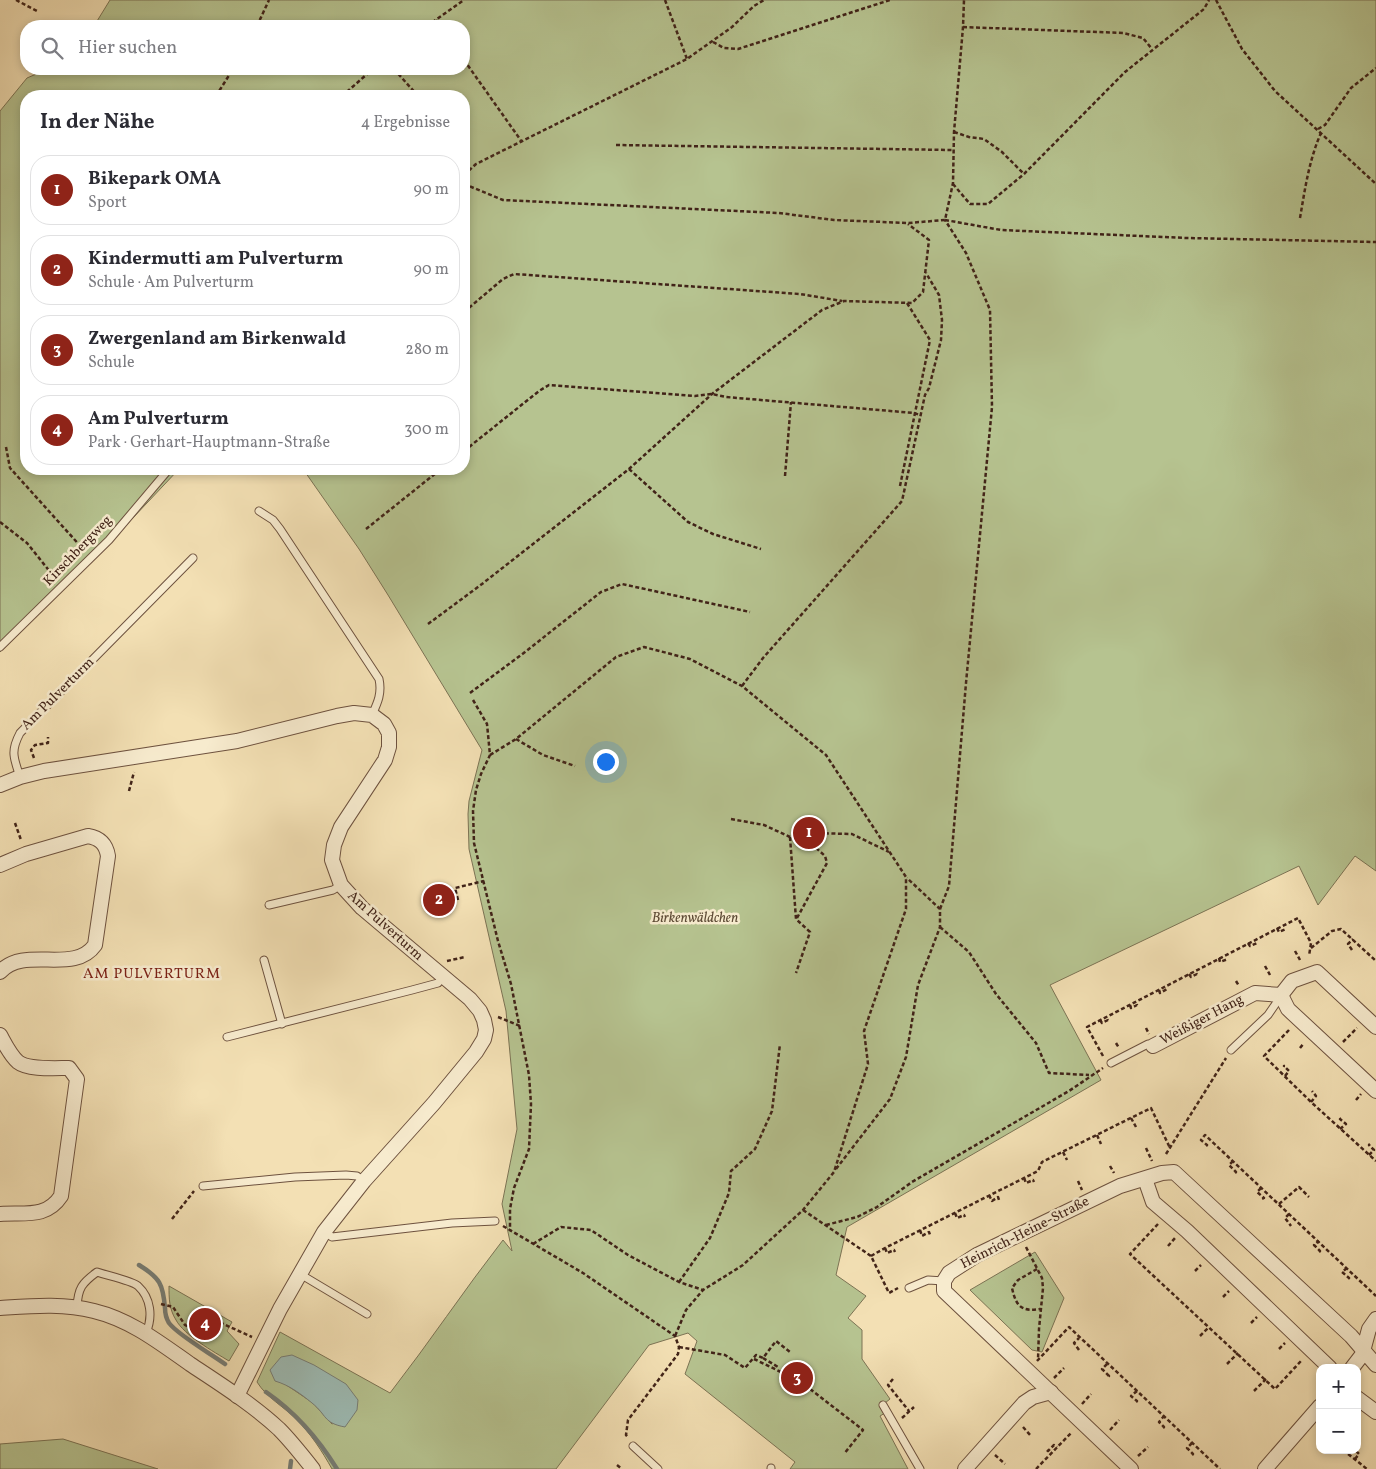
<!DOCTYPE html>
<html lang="de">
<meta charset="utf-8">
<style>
body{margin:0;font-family:Vollkorn,serif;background:#f2f2f3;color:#2b2b33}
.controls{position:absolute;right:15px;bottom:15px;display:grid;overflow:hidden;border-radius:10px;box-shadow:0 2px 8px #0003}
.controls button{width:45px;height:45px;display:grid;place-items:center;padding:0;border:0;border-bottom:1px solid #e1e1e2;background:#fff;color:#2b2b33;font:25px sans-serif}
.you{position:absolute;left:605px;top:761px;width:18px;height:18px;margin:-12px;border:4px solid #fff;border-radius:50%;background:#1a73e8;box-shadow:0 0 0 8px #1a73e833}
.badge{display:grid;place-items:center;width:32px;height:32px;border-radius:50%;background:#8f2418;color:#fff;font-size:16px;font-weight:700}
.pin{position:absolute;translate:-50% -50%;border:2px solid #fff;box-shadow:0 1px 5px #0006}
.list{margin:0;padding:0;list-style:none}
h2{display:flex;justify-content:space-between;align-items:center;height:65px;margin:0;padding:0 20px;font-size:21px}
h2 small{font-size:16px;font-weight:400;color:#7c7c81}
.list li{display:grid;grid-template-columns:32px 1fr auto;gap:15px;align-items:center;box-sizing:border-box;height:70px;margin:0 10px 10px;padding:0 10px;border:1px solid #e1e1e2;border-radius:20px}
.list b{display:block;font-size:19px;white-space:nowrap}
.list p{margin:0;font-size:16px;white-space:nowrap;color:#7c7c81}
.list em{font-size:16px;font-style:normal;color:#7c7c81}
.icon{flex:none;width:28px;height:28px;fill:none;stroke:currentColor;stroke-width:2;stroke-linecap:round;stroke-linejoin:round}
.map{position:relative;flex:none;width:1376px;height:1469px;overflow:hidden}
.search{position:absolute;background:#fff;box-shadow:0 2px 8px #0003;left:20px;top:20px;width:450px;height:55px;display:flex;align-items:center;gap:12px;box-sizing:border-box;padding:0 18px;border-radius:20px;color:#7c7c81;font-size:19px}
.panel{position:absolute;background:#fff;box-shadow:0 2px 8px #0003;left:20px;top:90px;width:450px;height:385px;border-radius:20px}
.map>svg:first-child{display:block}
.green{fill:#b6c390;stroke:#7c7354;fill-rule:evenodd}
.water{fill:#9dbbb4;stroke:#787e76}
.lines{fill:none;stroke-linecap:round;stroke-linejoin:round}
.stream{stroke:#787e76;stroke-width:4.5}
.lane-casing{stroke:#6e523f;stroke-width:9}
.street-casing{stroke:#6e523f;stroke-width:16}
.path{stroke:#412318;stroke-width:2.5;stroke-dasharray:4 2.5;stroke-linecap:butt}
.lane{stroke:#f7ebce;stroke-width:7}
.street{stroke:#f7ebce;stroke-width:14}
.labels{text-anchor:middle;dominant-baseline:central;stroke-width:5;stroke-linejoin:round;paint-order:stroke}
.street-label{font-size:14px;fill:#412318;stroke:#f7ebce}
.park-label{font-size:14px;font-style:italic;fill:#5e4b36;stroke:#f7ebce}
.neighbourhood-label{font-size:15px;letter-spacing:1px;fill:#7a1f14;stroke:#f7ebce}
</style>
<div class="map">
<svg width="1376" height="1469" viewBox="0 0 1376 1469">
<rect width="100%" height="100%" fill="#f3e0b4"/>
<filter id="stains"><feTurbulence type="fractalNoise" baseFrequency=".004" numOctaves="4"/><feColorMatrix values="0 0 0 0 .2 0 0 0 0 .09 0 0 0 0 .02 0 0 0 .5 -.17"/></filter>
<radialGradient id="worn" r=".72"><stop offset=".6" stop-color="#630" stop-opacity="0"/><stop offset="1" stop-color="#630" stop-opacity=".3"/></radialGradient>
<g class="green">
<path d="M110 0H1376V871L1355 856 1318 905 1299 866 1050 985 1101 1080 847 1227 836 1275 866 1296 848 1318 862 1330V1359L890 1399 880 1407 885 1413 880 1416 908 1469H790L795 1462 685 1374 697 1341 688 1333 649 1345 556 1469H332C322 1451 311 1434 296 1419 283 1406 267 1398 257 1382L280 1332 390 1393C429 1343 464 1290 503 1240L512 1251 502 1204 517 1129 506 1011 469 849 468 814 469 801 482 750 388 595 359 549 303 469H464V96H26V469H179L99 554 0 652V111L27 78 48 69H464V26H94ZM285 1384 357 1410 332 1424 313 1403Z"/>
<polygon points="1035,1252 1064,1298 1042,1352 1032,1350 970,1290"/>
<path d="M169 1286 232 1322 227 1331 239 1344 229 1361C214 1352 184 1335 176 1320 169 1309 169 1298 169 1286Z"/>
<polygon points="63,1439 158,1469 0,1469 0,1444"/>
</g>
<path class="water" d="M292 1355 314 1365 346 1384 358 1400 357 1410 345 1427C323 1423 327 1415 312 1403 301 1394 289 1385 275 1381L270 1370 281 1357Z"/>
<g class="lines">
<g class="stream">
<path d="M139 1265C160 1278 163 1284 165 1308 165 1313 166 1318 169 1323 179 1336 210 1353 225 1364"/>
<path d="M266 1392C295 1412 318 1438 337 1469"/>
<polyline points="290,1469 291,1461"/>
</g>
<g class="lane-casing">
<g id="lane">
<path d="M259 511 273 520 280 529 379 679C382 693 378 702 372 715"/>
<polyline points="0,647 109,540 169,469"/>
<path d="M20 777C14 758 10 752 20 733L193 558"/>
<polyline points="269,905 333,890 341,885"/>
<polyline points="264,960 282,1024"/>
<polyline points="227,1037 412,990 438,983 443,977"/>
<polyline points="1231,1050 1268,1015 1281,996"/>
<polyline points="1111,1063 1148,1044 1153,1046"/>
<polyline points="203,1186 295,1177 346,1175 357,1176 364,1181"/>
<polyline points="324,1232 332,1237 452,1223 495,1221"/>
<polyline points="300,1274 367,1314"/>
<polyline points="909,1288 928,1280 944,1281"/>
<path d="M77 1307C78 1288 82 1283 97 1272 105 1275 133 1281 138 1286 151 1298 153 1317 146 1333"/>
<polyline points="883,1405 920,1469"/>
<polyline points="633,1446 658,1469"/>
<polyline points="771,1469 771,1468"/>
</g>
</g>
<g class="street-casing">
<g id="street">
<polyline points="0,785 20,777 44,771 237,741 337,716 354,713 372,715 384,724 389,733 389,747 385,760 341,827 334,845 332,860 341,885 362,908 470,999 480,1011 484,1020 486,1030 484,1039 476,1052 434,1103 364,1181 324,1232 280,1309 237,1396"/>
<path d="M0 865 26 854 88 836C100 838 106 844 108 856L95 945C74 975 25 945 0 972"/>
<polyline points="1281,995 1288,1009 1376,1091"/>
<polyline points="1281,995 1292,981 1317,972 1376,1027"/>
<path d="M0 1035C5 1044 10 1055 18 1062 28 1070 55 1068 69 1068L77 1079 61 1196C46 1219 24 1212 0 1214"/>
<polyline points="1153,1046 1255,993 1281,995"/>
<polyline points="1145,1179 1153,1202 1187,1231 1330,1368"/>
<path d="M0 1308C31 1306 64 1303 94 1311 131 1320 160 1343 190 1364 220 1384 252 1404 279 1429 291 1441 302 1455 313 1469"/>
<polyline points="1352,1368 1362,1355 1369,1329 1376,1319"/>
<polyline points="1357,1398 1376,1412"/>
<polyline points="965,1469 1024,1403 1033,1397 1051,1392"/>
<polyline points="1131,1469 944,1291 944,1281 949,1273 977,1255 1120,1186 1162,1173 1174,1172 1351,1336 1376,1365"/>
<polyline points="1265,1469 1320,1406"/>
</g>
</g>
<g class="path">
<polyline points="16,0 37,11"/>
<polyline points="665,0 687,59"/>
<polyline points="1216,0 1242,49 1275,91 1376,184"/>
<polyline points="436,20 440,26"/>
<polyline points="257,26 269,0"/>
<polyline points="427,26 464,0"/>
<polyline points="963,27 1123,33 1143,38 1152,49"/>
<polyline points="713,42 724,48 738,49 890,0"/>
<polyline points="464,60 522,142"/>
<polyline points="394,69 418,96"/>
<polyline points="216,96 233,69"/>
<polyline points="342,96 373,69"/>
<polyline points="1318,129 1325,125 1351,88 1376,68"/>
<polyline points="954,132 969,137 984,139 1002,152 1024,174"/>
<polyline points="616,145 953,150"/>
<polyline points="464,175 476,164 687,59 732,27 754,6 764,0"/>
<polyline points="464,184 503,200 779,213 834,220 908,223 945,220 953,183 954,132 963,27 964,0"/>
<polyline points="953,184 970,204 988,204 1024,174 1125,72 1204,9 1209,0"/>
<path d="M1300 218C1305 189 1309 160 1321 133"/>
<polyline points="945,220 1001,230 1187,238 1376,242"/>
<polyline points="464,312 503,279 514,274 800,294 842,301"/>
<polyline points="6,447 10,468 83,549"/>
<polyline points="464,451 539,391 549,385 695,396 712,394 726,397 914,413 920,415"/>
<polyline points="629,469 688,522 713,534 761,549"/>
<polyline points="785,476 791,402"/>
<polyline points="900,486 930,340 907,303"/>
<polyline points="0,522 27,543 55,578"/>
<polyline points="366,529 441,469"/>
<polyline points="428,624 482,584 629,469 712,394 822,310 844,301 912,303 923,292 929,240 908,224"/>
<polyline points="742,686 763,658 902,501 925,395 929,388 941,340 942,320 939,295 926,273"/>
<polyline points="470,693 525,652 601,592 622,584 750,612"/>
<polyline points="473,700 487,724 490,755 481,774 476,790 473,811 474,843 498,941 511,984 529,1075 531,1104 529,1149 514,1188 510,1209 510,1230"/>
<polyline points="516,739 543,755 575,766"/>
<polyline points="490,755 516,739 616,657 644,647 690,659 742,686 826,755 906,877 906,909 864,1031 868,1064 834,1172 803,1210 743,1265 703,1290 686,1310 675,1336"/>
<polyline points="34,758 31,750 35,745 48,743 48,737"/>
<polyline points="129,791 134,772"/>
<polyline points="731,819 764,825 790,837 809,833 852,834 889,852"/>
<polyline points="15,823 21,840"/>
<polyline points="790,837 796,919 810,932 796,973"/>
<polyline points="458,900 455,888 484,881"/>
<polyline points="940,909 949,886 966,683 992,407 990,310 966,253 945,220"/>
<polyline points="797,918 827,863 825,856 814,846 814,834"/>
<polyline points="940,927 969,952 996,994 1036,1043 1049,1073 1089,1075"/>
<polyline points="1277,928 1279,932 1286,929"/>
<polyline points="1248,943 1250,946 1257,943 1257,944"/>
<polyline points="1311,948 1332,931 1341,929 1376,961"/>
<polyline points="1352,950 1348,944 1353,939"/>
<polyline points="1295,951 1300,960"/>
<polyline points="1219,958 1220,962 1228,959"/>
<polyline points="447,961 465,957"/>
<polyline points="1265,966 1270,975"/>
<polyline points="1189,974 1191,977 1197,974 1198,975"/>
<polyline points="1236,981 1239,986"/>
<polyline points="1159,990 1160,993 1167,989 1168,990"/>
<polyline points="1130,1005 1131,1008 1137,1005 1138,1006"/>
<polyline points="498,1017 520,1026"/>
<polyline points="1100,1020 1102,1023 1108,1020 1109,1021"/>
<polyline points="1146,1028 1149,1034"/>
<polyline points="1289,1030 1264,1056 1311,1102 1376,1161"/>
<polyline points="1343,1042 1357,1028"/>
<polyline points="1116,1043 1119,1048"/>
<polyline points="1300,1048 1304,1043"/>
<polyline points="1103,1056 1087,1027 1298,918 1311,943 1309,956"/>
<polyline points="1285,1076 1289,1071 1284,1066 1285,1066"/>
<polyline points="1356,1100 1361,1094"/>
<polyline points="1311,1102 1316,1096 1312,1091"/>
<polyline points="1131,1118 1136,1127"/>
<polyline points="1340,1129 1346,1124 1340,1119 1342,1118"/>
<polyline points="1097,1135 1101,1144"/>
<polyline points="1206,1146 1207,1145 1201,1140 1205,1135 1376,1296"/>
<polyline points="1146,1148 1152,1161"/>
<polyline points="1063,1152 1067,1160"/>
<polyline points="1166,1154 1226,1058"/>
<polyline points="1369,1155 1374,1150 1369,1145 1370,1144"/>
<polyline points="1233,1161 1229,1165 1236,1172 1235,1173"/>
<polyline points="1110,1166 1114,1173"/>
<polyline points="836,1169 890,1099 906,1057 918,985 940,927 940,909 907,878"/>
<polyline points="1024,1178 1026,1183 1033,1180 1034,1182"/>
<polyline points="1078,1181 1082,1190"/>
<polyline points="1261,1188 1257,1192 1264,1198 1262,1199"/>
<polyline points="989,1195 992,1201 998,1197 999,1200"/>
<polyline points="1279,1204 1299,1187 1309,1197"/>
<polyline points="803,1210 871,1256 889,1293 898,1288"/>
<polyline points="955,1213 957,1218 964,1215 965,1217"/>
<polyline points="1289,1214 1285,1218 1291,1226"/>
<polyline points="172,1219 194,1191"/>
<polyline points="1158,1224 1130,1254 1275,1389 1301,1361"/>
<polyline points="826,1225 857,1217 877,1207 912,1182 1069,1091 1103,1068"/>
<polyline points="503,1226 583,1273 675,1336 679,1347 678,1354 628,1420 626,1435 628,1437"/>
<polyline points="920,1230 922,1236 929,1232 930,1235"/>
<polyline points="533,1244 561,1227 591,1230 628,1255 679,1282 703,1290"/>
<polyline points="1168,1246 1175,1238"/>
<polyline points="1026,1247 1042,1278 1043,1288 1039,1329 1038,1360"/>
<polyline points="885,1248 887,1253 894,1250 895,1252"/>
<polyline points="1319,1252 1320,1251 1314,1245 1319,1241"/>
<polyline points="871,1256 885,1248 1038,1171 1042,1162 1151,1108 1170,1148"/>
<polyline points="1347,1268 1342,1272 1349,1278 1348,1279"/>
<path d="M1037 1269 1018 1280 1012 1288C1016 1306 1021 1312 1040 1309"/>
<polyline points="1195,1271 1201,1265"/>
<polyline points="679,1282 710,1238 729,1193 731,1171 755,1149 772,1111 780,1044"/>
<polyline points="1223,1297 1229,1291"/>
<polyline points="161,1304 173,1307 185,1325 195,1330 219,1322 252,1337"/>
<polyline points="1251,1323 1257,1317"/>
<polyline points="1200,1336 1209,1327"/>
<polyline points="679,1347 725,1355 745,1368 756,1355 763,1358 776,1341 790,1352"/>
<polyline points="1279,1349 1285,1343"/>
<polyline points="1079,1350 1074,1343 1079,1338"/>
<polyline points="763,1358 778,1367"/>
<polyline points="754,1359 781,1372"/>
<polyline points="1037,1361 1069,1327 1220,1469"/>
<polyline points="1107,1364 1102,1369 1109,1376 1108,1376"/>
<polyline points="1227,1364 1238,1353"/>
<polyline points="1054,1378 1064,1368"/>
<polyline points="893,1379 888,1385 909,1411"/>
<polyline points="805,1385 863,1430 844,1454"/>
<polyline points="1254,1391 1266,1379"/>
<polyline points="1136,1402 1137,1401 1131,1396 1137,1391"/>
<polyline points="1082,1404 1091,1394"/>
<polyline points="902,1418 914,1407"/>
<polyline points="1023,1427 1031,1436"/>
<polyline points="1163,1428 1164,1427 1159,1422 1164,1416"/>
<polyline points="1110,1430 1119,1420"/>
<polyline points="1192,1443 1187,1448 1193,1454 1192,1455"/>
<polyline points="1047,1450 1048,1451 1054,1445 1057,1447"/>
<polyline points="1343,1450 1367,1469"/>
<polyline points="995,1455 1005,1464"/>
<polyline points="1138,1456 1148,1447"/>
<polyline points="1355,1459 1359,1454 1355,1450"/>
<polyline points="617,1465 622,1469"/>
<polyline points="1036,1469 1072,1432"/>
</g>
<use href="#lane" class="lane"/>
<use href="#street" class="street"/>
</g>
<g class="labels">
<g class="street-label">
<text transform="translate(78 551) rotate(-46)">Kirschbergweg</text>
<text transform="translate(58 694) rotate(-45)">Am Pulverturm</text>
<text transform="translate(385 926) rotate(42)">Am Pulverturm</text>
<text transform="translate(1202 1020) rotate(-28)">Weißiger Hang</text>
<text transform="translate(1025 1233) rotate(-27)">Heinrich-Heine-Straße</text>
</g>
<g class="park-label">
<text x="695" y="918">Birkenwäldchen</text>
</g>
<g class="neighbourhood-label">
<text x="152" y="974">AM PULVERTURM</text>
</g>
</g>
<rect width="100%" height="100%" filter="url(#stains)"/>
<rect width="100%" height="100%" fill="url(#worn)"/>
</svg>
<div class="controls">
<button>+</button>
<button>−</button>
</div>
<div class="you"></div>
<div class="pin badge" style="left:809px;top:833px">1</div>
<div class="pin badge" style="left:439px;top:900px">2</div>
<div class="pin badge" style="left:797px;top:1378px">3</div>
<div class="pin badge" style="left:205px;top:1324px">4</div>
<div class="search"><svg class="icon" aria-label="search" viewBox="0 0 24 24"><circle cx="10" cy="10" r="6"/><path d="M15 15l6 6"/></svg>Hier suchen</div>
<section class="panel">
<h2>In der Nähe<small>4 Ergebnisse</small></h2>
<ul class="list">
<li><span class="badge">1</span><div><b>Bikepark OMA</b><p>Sport</p></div><em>90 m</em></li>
<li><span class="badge">2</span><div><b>Kindermutti am Pulverturm</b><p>Schule · Am Pulverturm</p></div><em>90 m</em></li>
<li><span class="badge">3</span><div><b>Zwergenland am Birkenwald</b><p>Schule</p></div><em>280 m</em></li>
<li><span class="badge">4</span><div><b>Am Pulverturm</b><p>Park · Gerhart-Hauptmann-Straße</p></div><em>300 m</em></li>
</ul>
</section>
</div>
